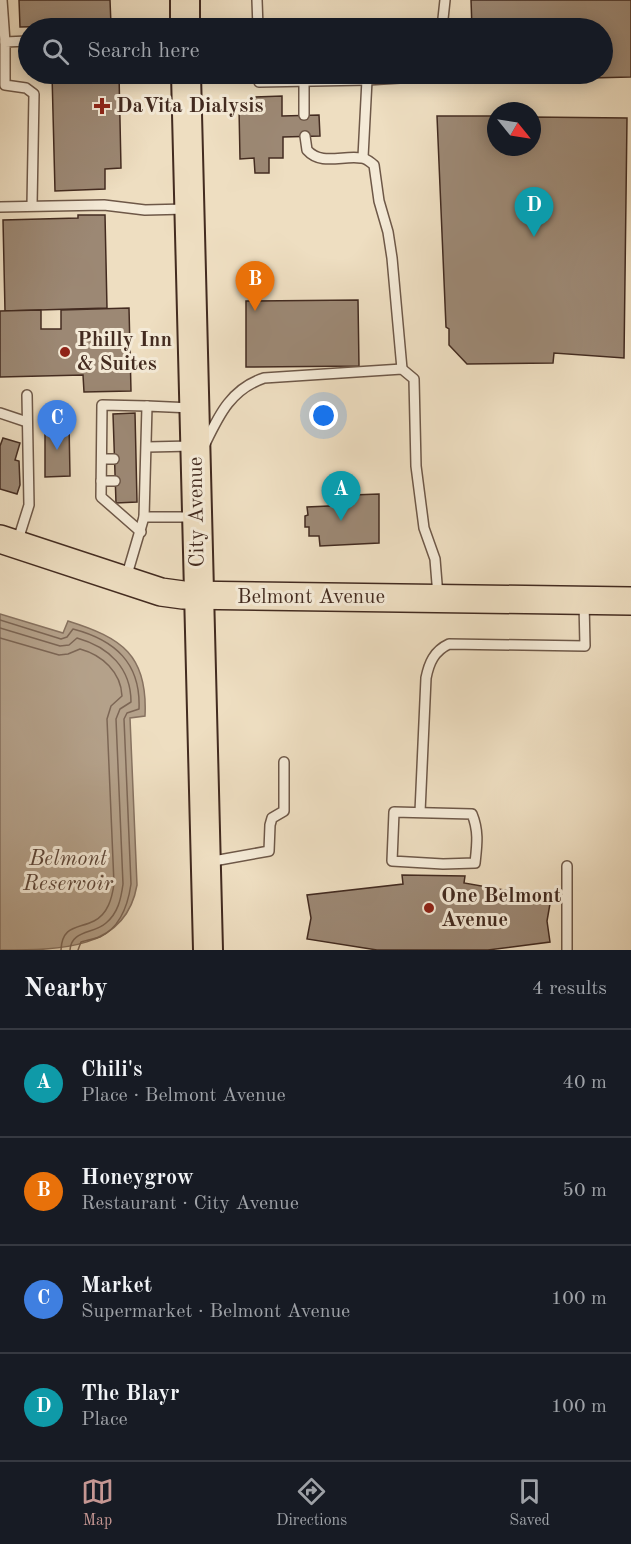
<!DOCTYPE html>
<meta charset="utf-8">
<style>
body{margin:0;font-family:"Old Standard TT",serif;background:#242831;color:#f1f3f6}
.compass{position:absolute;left:487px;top:102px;width:54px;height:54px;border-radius:50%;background:#171b24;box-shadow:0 3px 15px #0003;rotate:120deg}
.you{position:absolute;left:324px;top:416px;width:21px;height:21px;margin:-15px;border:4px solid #fff;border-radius:50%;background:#1a73e8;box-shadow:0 0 0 9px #1a73e833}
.badge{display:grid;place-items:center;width:39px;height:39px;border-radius:50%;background:#c59692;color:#fff;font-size:20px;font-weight:700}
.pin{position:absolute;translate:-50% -50px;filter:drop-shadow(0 2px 3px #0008)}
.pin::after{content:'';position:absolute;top:32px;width:21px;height:18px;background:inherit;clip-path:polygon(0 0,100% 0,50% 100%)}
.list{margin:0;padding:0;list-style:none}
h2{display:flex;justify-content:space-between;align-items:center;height:78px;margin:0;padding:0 24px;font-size:26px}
h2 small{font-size:20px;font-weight:400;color:#9ea1a6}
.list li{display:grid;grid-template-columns:39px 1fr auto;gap:18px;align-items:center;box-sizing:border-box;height:108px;padding:0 24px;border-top:2px solid #363941}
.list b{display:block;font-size:22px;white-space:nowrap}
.list p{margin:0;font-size:20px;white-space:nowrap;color:#9ea1a6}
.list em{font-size:20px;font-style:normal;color:#9ea1a6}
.icon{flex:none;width:33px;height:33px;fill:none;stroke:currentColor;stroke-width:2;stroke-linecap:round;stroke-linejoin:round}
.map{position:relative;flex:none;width:631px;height:950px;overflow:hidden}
.search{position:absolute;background:#171b24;box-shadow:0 3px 15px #0003;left:18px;right:18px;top:18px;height:66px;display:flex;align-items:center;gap:15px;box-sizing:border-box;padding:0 21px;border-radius:33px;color:#9ea1a6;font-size:22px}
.sheet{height:510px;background:#171b24}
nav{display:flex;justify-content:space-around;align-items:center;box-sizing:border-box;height:84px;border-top:2px solid #363941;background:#171b24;font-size:16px;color:#9ea1a6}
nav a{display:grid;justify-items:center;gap:3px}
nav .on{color:#c59692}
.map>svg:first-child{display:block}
.water{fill:#b4a18a;stroke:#877260;stroke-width:1.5}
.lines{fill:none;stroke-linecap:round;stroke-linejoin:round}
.shore{stroke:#7c6655;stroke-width:1.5}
.building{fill:#9c8874;stroke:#432b20;stroke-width:1.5}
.service-casing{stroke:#6e5848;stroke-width:12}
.primary-casing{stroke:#432b20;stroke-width:30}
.trunk-casing{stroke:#432b20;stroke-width:32}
.service{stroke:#f4ead7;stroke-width:9}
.primary{stroke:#eedec1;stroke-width:27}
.trunk{stroke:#eedec1;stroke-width:28}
.poi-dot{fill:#8f2418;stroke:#f4ead7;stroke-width:2}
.labels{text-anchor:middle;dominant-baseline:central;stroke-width:6;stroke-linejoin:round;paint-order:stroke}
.poi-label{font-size:21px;font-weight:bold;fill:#432b20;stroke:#f4ead7;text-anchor:start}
.street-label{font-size:21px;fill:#432b20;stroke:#f4ead7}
.water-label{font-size:22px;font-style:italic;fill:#5f483a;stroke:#f4ead7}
</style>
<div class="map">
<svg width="631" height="950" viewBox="0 0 631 950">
<rect width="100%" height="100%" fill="#eedec1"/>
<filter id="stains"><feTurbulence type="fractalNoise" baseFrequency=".00333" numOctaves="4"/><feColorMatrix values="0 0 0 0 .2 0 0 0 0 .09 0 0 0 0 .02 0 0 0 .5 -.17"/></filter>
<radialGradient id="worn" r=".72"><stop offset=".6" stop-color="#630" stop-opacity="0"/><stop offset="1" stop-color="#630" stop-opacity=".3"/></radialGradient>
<path class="water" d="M0 614 63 633 68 621C122 638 148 655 145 716L130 718 137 885C126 950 60 950 0 950Z"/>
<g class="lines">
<g class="shore">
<path d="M0 620 61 639 67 637 73 629C115 640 141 663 139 709L127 713 124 719 131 884C128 905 121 927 100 937 94 939 87 940 81 942L78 950"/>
<path d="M0 628 60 646 69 645 77 638C109 647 131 668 131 702L120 709 116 719 123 884C121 899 118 913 106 923 94 934 71 930 70 950"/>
<path d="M0 638 59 655 68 654 80 649C102 655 121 672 122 696L111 706 107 719 114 884C112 898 108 914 94 921 78 929 62 925 61 950"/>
</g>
</g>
<g class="building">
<polygon points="19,0 110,0 111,25 20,27"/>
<polygon points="471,0 631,0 631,77 473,81 473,74 602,74 602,28 472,28"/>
<polygon points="52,74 119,74 121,168 105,169 105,189 55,191"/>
<polygon points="282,96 282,116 319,115 320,136 283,137 283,158 269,158 269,173 255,173 254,158 240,159 239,108 255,108 255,97"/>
<polygon points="437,116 496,116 496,147 532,147 532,117 627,118 624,358 554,353 553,363 467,364 449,345 449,329 446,327"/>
<polygon points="78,215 105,215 107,308 5,311 3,220 78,218"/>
<polygon points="358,300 359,366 246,367 246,301"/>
<polygon points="129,308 131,391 84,392 83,375 0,377 0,311 41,310 41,329 61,329 61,310"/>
<polygon points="135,413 137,502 116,503 113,414"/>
<polygon points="55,420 60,420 60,423 69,423 70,476 45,477 45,424 55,423"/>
<polygon points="3,438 20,443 15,460 19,461 20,485 17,494 0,489 0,446"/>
<polygon points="379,494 379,543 320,546 319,536 309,536 309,527 305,527 305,516 308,515 307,507 351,505 352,495"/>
<polygon points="402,875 465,876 464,883 551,898 547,921 550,942 488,950 377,950 307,939 311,918 307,895 403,884"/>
</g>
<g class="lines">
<g class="service-casing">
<g id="service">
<polyline points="2,0 5,42"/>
<polyline points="257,0 258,28"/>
<polyline points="442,28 445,0"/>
<polyline points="28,41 5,42 5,85 26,88 34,94 32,205"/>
<polyline points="259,74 259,82 367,80 416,77 431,74"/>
<polyline points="304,81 304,115"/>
<path d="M305 136 307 150C321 166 343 155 361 158 366 158 370 162 374 165L379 201 388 232 392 258 402 369"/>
<polyline points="363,157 367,80"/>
<polyline points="0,207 104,205 145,210 187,209"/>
<polyline points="0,413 27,422"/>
<path d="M205 444C219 415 231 389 264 378L402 369 414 379 416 466 424 528 435 559 438 596"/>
<polyline points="147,447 193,446"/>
<polyline points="102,459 114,459"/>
<polyline points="101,481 115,481"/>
<polyline points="144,517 193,517"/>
<polyline points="141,532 101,497 102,405 147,406"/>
<polyline points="17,543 29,505 27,395"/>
<polyline points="126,578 144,517 147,406 192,408"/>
<path d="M394 812 472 814C479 831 477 845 475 863L443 864 392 861Z"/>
<path d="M420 812 426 678C429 663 434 651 449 644L585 646 584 602"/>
<polyline points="208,862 269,851 270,825 272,818 284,811 284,762"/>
<polyline points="567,950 567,866"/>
</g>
</g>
<g class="primary-casing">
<polyline id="primary" points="0,539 161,592 183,595 631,601"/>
</g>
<g class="trunk-casing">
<g id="trunk">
<polyline points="185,0 185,28"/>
<polyline points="186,74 208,950"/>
</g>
</g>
<use href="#service" class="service"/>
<use href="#primary" class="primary"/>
<use href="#trunk" class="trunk"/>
</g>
<g class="poi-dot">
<path d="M99 97h6v6h6v6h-6v6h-6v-6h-6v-6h6z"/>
<circle cx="65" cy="352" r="6"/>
<circle cx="429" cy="908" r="6"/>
</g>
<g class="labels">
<g class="poi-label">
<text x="116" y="106">DaVita Dialysis</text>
<text x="77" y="340">Philly Inn<tspan x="77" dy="24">&amp; Suites</tspan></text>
<text x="441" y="896">One Belmont<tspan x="441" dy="24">Avenue</tspan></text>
</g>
<g class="street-label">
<text transform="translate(197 512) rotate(-91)">City Avenue</text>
<text x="311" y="597">Belmont Avenue</text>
</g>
<g class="water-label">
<text x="68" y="859">Belmont<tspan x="68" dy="25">Reservoir</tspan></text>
</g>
</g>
<rect width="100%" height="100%" filter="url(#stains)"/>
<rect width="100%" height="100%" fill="url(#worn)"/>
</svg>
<svg class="compass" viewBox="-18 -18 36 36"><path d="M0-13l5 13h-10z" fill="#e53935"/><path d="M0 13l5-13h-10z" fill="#9ea1a6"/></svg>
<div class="you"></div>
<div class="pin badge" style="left:341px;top:521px;background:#0f9aa8">A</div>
<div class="pin badge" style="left:255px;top:311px;background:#e8710a">B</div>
<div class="pin badge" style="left:57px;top:450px;background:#3f7fe0">C</div>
<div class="pin badge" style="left:534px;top:237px;background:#0f9aa8">D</div>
<div class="search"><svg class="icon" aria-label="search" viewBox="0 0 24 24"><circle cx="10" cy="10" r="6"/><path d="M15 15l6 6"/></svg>Search here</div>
</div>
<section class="sheet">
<h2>Nearby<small>4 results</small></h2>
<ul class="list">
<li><span class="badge" style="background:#0f9aa8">A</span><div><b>Chili's</b><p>Place · Belmont Avenue</p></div><em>40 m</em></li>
<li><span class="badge" style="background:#e8710a">B</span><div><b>Honeygrow</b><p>Restaurant · City Avenue</p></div><em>50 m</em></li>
<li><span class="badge" style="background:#3f7fe0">C</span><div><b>Market</b><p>Supermarket · Belmont Avenue</p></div><em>100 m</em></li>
<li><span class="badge" style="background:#0f9aa8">D</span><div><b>The Blayr</b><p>Place</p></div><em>100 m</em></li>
</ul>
</section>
<nav>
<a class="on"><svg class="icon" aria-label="map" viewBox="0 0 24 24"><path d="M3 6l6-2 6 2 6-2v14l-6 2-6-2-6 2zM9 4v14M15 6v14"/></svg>Map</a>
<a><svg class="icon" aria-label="directions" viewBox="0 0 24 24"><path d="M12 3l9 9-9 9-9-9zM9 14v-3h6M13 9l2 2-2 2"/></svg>Directions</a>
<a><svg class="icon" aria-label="saved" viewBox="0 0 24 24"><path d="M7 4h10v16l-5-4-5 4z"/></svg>Saved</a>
</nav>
